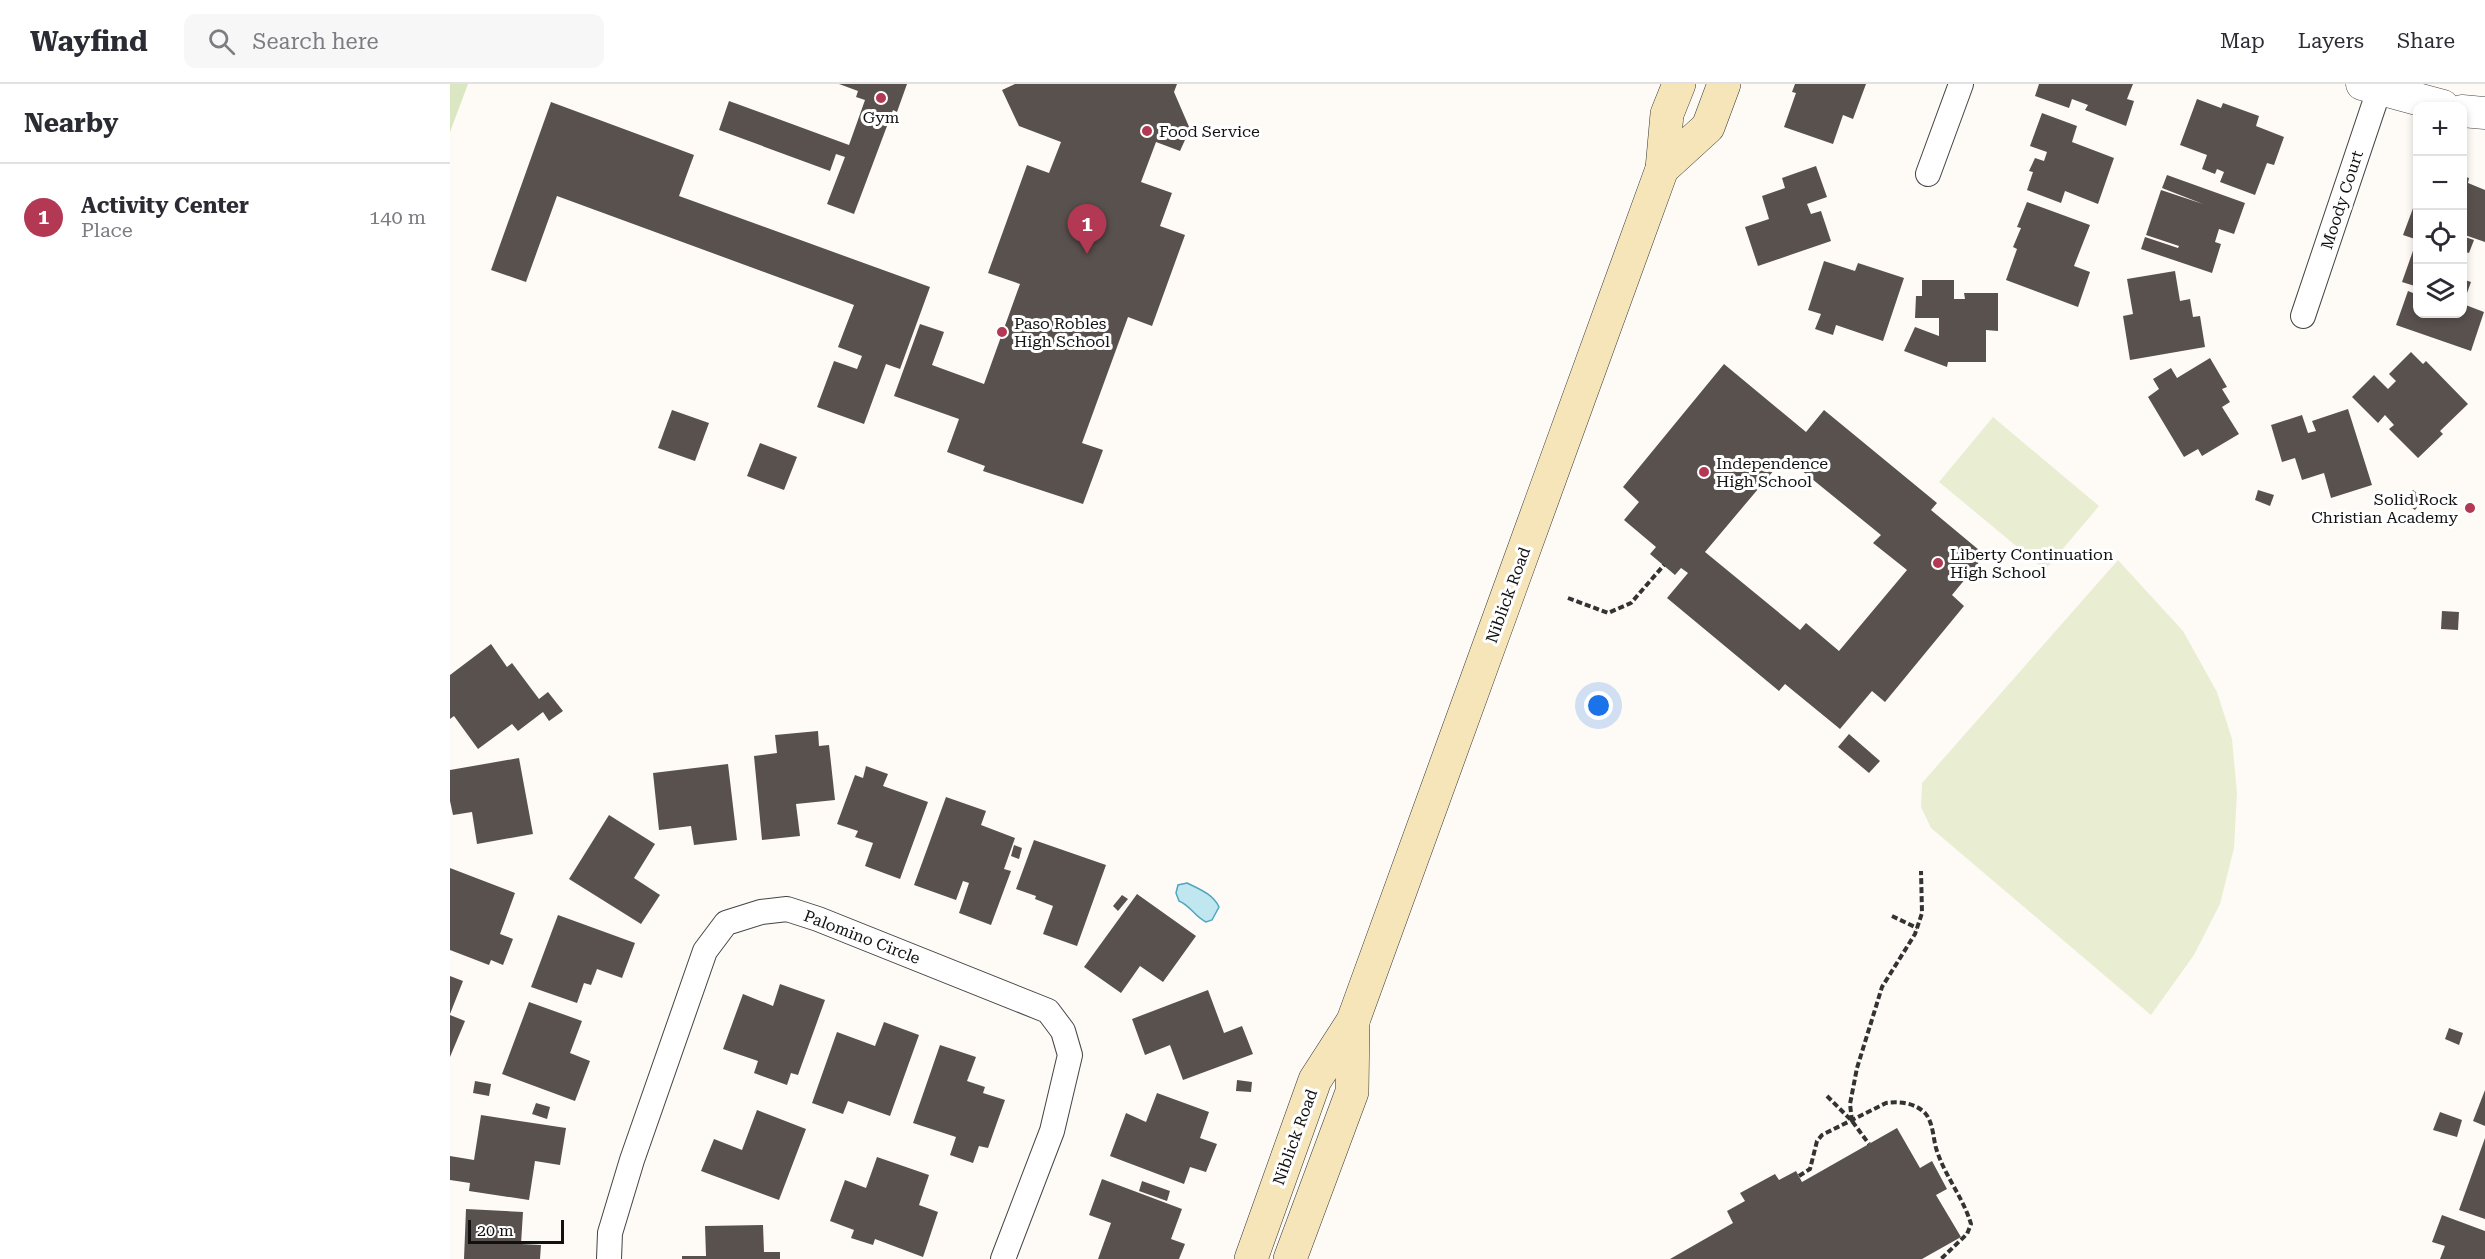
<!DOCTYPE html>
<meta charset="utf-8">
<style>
body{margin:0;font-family:"Roboto Serif",serif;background:#f7f7f7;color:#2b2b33}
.controls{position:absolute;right:18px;top:18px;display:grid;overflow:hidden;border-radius:12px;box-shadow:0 3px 9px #0003}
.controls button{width:54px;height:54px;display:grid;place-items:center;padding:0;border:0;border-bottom:2px solid #e1e1e2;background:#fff;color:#2b2b33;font:30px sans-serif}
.scale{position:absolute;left:18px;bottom:15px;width:96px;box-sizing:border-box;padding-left:6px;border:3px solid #111;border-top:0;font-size:16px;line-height:21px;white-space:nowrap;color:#111;-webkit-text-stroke:4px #fff;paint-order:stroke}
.you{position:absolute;left:1149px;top:622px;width:21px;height:21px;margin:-15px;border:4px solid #fff;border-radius:50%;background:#1a73e8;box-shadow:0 0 0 9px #1a73e833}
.badge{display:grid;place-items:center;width:39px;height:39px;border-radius:50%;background:#b23853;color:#fff;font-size:20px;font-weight:700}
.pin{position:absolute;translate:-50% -50px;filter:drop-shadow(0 2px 3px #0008)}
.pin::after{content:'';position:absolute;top:32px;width:21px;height:18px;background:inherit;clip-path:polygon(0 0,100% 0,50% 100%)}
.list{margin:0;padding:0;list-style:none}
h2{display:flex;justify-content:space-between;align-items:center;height:78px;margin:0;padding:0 24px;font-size:26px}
h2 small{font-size:20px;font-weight:400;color:#7c7c81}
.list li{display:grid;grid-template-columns:39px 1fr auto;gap:18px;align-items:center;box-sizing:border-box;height:108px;padding:0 24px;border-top:2px solid #e1e1e2}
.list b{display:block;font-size:22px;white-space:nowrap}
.list p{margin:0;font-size:20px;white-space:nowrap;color:#7c7c81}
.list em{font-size:20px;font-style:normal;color:#7c7c81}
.icon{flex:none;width:33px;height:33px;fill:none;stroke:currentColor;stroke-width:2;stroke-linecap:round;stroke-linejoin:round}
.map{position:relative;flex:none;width:2035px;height:1175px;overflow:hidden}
header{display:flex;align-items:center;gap:36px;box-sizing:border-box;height:84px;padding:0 30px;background:#fff;border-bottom:2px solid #e1e1e2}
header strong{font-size:28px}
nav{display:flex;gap:33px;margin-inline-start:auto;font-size:21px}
.search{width:420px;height:54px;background:#f7f7f7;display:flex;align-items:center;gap:15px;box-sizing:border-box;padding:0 21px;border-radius:12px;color:#7c7c81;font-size:22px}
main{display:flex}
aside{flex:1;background:#fff}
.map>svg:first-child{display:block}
.green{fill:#dbe6c2}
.pitch{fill:#e9eed3}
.water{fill:#c0e6f0;stroke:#4fa6bf;stroke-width:1.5}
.building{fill:#59514e;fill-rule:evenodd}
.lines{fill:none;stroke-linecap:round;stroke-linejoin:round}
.minor-casing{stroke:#444;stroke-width:26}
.tertiary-casing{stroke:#444;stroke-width:33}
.secondary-casing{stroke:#333;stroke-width:34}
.path{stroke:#333;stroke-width:4;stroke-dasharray:6 3;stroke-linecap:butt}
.minor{stroke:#fff;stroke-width:24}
.tertiary{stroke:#fff;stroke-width:32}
.secondary{stroke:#f6e5b9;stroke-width:33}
.poi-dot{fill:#b23853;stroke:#fff;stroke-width:2}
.labels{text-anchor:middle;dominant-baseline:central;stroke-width:6;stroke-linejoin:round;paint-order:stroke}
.poi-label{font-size:16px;fill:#111;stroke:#fff;text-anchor:start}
.street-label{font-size:16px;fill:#111;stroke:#fff}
</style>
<header>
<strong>Wayfind</strong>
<div class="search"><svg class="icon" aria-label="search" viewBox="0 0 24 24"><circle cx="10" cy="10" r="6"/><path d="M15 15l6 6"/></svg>Search here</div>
<nav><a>Map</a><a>Layers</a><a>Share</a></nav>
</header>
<main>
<aside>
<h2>Nearby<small></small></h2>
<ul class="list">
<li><span class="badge">1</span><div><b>Activity Center</b><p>Place</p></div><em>140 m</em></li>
</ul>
</aside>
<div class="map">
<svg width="2035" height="1175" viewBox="0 0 2035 1175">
<rect width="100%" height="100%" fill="#fefbf6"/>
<polygon class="green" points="0,0 18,0 0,48"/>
<g class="pitch">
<polygon points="1543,333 1649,422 1595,486 1489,398"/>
<polygon points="1668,476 1733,547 1767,608 1782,655 1787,709 1784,764 1770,820 1744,871 1701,931 1481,744 1471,723 1472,699"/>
</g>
<path class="water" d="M737 799C749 805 763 810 769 823L762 836 756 838C744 832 741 822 729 817L726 809 728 801Z"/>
<g class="building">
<polygon points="389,0 457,0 447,28 443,26 404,130 377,120 395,73 386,70 380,87 269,46 279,17 399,61 415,16 406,13 408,7"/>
<polygon points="565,0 727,0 724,8 740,45 730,67 706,58 691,98 722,109 710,142 735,151 702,242 678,233 632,359 653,366 633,420 533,387 535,382 497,368 509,335 444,312 470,240 494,248 482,281 534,300 570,200 538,189 577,81 599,89 611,58 569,42 552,6"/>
<polygon points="1345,0 1416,0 1403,35 1393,31 1383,60 1334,43 1346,9 1342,8"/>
<polygon points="1589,0 1683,0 1677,15 1684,17 1676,42 1635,26 1638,21 1622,15 1619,24 1585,12"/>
<polygon points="1747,15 1771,24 1773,19 1809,32 1806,42 1834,53 1824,81 1817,79 1805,111 1770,98 1774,88 1767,85 1765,90 1752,85 1757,71 1730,61"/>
<polygon points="101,18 244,71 229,112 480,203 450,285 436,280 414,340 367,323 384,277 407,285 412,272 388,263 404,221 107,112 76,198 41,186"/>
<polygon points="1592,29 1627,42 1622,58 1664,74 1648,120 1615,107 1611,119 1577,106 1583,88 1579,87 1585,74 1594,77 1597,68 1580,62"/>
<polygon points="1366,82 1377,113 1357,120 1361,130 1371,127 1381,157 1308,182 1295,143 1319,135 1312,112 1335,104 1332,94"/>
<polygon points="1717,91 1795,119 1784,150 1769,145 1765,158 1771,160 1762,189 1691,165 1695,153 1728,164 1729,162 1696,151 1711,106 1753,120 1712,104"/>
<polygon points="2012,92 2019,94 2018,99 2035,106 2035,158 2012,150"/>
<polygon points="1577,118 1640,141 1624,182 1640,188 1628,223 1556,196 1567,165 1563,163 1571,144 1567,143"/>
<polygon points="1965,119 1968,120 1968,156 1953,151"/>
<polygon points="2012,152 2024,156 2019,169 2012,167"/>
<polygon points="1964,164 1968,166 1968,203 1952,198"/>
<polygon points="1374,177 1405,187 1408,179 1454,194 1433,257 1386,241 1383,251 1365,245 1371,230 1358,226"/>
<polygon points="1725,187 1730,217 1740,215 1743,233 1750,232 1755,263 1680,276 1673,232 1683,230 1677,195"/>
<polygon points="2012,195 2021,198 2013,220 2034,228 2021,267 1946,241 1958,207 1968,211 1968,230 2012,230"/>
<polygon points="1472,196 1504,196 1504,215 1515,215 1514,209 1548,209 1548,247 1536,246 1536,278 1498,278 1497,283 1454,267 1465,243 1489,252 1489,234 1465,234 1466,212 1472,212"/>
<polygon points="1961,268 1973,280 1976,277 2018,320 1990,347 1993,350 1968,374 1939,345 1944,341 1935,331 1928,339 1902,313 1924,291 1938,305 1946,297 1939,290"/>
<polygon points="1760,274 1777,303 1772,305 1780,318 1772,323 1789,350 1752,372 1748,365 1734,373 1698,313 1709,305 1703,295 1721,284 1727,294"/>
<path d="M1274 280 1356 348 1374 326 1487 419 1481 426 1535 471 1502 511 1514 522 1435 618 1422 607 1390 645 1335 600 1329 607 1217 514 1238 489 1231 484 1225 491 1200 470 1206 463 1174 436 1189 418 1173 403ZM1335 373 1431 451 1423 459 1457 486 1389 567 1356 539 1350 546 1255 468Z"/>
<polygon points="1898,325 1922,401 1881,414 1874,389 1852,396 1845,374 1832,378 1821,341 1852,331 1858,349 1866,347 1862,337"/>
<polygon points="222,326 259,339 245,377 208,364"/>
<polygon points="310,359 347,373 334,406 297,392"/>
<polygon points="1808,406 1824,411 1820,422 1805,416"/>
<polygon points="1963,406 1974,414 1965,426 1954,418"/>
<polygon points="1992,527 2009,528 2008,546 1991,545"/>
<polygon points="41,560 57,583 62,579 89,615 98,608 113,627 99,637 93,628 68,647 62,640 28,665 4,632 0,635 0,591"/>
<polygon points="368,647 369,662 379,661 385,716 346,720 350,752 312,756 304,672 327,669 325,651"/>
<polygon points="1399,650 1430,677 1419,689 1388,663"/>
<polygon points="69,674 83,750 27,760 22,728 3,731 0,717 0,686"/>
<polygon points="278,680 287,756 244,761 241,742 209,746 203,689"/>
<polygon points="416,682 438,690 433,702 478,718 450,795 415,782 423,759 405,753 408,747 387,740 405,691 413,694"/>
<polygon points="496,713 536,727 531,741 565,754 554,785 561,787 541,841 509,829 519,799 513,797 506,816 464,801"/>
<polygon points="159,731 205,760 184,794 210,811 191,840 119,795"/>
<polygon points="584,756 656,781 627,862 593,850 603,822 585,815 586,812 566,805"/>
<polygon points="564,761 572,764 569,775 561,772"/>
<polygon points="0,784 65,809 50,850 63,855 53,881 41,876 39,881 0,866"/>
<polygon points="687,810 746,852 713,898 690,882 671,909 634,883"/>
<polygon points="672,811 678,815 668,827 663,822"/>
<polygon points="108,831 185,859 172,894 147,885 141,901 134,899 127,919 81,903"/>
<polygon points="0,892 13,897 0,930"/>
<polygon points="330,900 375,916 348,991 341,989 337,1001 304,989 308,977 273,965 293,910 323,922"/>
<polygon points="758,906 774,949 792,942 803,970 733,996 720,961 695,971 682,935"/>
<polygon points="79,918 132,937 120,969 140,977 125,1017 52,990"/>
<polygon points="0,931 15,937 0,973"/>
<polygon points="434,938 469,951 440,1032 398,1017 393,1030 362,1019 387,948 425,962"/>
<polygon points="1999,944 2013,949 2009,961 1995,955"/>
<polygon points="490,961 526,973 517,997 535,1003 533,1009 555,1016 538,1064 529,1062 523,1079 500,1071 506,1053 463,1039"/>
<polygon points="787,996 802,998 801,1008 786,1007"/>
<polygon points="25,997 41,1000 39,1012 23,1009"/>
<polygon points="2035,1006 2035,1042 2023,1037"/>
<polygon points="707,1009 759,1028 750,1054 767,1060 756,1088 740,1083 734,1100 660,1072 676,1029 696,1038"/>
<polygon points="86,1019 100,1023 97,1035 82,1030"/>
<polygon points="307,1026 356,1045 329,1116 251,1087 264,1055 292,1066"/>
<polygon points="1990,1028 2012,1036 2007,1053 1983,1046"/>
<polygon points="31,1031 116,1044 110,1081 85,1077 79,1116 19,1107 20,1099 0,1096 0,1072 24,1076"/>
<polygon points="1447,1044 1470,1084 1482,1077 1497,1105 1486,1111 1511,1153 1472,1175 1220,1175 1283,1139 1277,1127 1295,1117 1290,1109 1325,1090 1329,1096 1346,1087 1352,1098"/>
<polygon points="2035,1054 2035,1135 2009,1126"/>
<polygon points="427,1073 479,1091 469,1121 488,1128 473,1173 425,1155 423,1161 401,1154 404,1146 380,1137 395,1096 416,1104"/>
<polygon points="652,1095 732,1125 721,1155 735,1160 729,1175 648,1175 661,1139 639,1131"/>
<polygon points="692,1097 720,1107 717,1117 689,1107"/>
<polygon points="16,1125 73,1128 71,1160 91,1161 90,1175 14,1175"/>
<polygon points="1992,1131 2035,1147 2035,1175 1990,1175 1995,1162 1982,1158"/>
<polygon points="313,1141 314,1168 330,1168 330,1175 232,1175 232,1172 256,1172 255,1142"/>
</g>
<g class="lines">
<g class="minor-casing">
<g id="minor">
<polyline points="1478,90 1511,0"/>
<polyline points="1853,232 1931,0"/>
<polyline points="159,1175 160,1149 182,1076 255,867 276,839 311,828 337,825 368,835 598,927 613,947 620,971 602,1047 553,1175"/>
</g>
</g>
<g class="tertiary-casing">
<g id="tertiary">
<polyline points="1912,0 1993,22"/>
<polyline points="2012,27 2035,29"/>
</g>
</g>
<g class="secondary-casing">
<g id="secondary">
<polyline points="1212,85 1258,43 1274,0"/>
<polyline points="801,1175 865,996 903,937 1212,85 1217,30 1229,0"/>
<polyline points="840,1175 902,1008 903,937"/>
</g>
</g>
<g class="path">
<polyline points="1118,514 1158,529 1181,519 1214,481"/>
<polyline points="1442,832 1467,844"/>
<polyline points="1377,1012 1402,1037 1419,1060"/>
<polyline points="1402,1037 1400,1020 1407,984 1432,903 1465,850 1472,829 1471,787"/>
<path d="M1349 1092 1360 1085 1367 1057 1372 1051 1436 1019C1450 1017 1465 1019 1475 1029 1483 1038 1483 1053 1486 1064 1494 1091 1513 1113 1521 1140L1517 1150 1491 1175"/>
</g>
<use href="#minor" class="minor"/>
<use href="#tertiary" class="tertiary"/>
<use href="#secondary" class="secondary"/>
</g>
<g class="poi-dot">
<circle cx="431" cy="14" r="6"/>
<circle cx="697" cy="47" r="6"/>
<circle cx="552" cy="248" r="6"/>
<circle cx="1254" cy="388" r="6"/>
<circle cx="2020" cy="424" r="6"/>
<circle cx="1488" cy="479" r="6"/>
</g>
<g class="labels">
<g class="poi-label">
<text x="431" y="33" text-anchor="middle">Gym</text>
<text x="709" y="47">Food Service</text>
<text x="564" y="239">Paso Robles<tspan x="564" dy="18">High School</tspan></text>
<text x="1266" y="379">Independence<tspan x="1266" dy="18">High School</tspan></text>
<text x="2008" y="415" text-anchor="end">Solid Rock<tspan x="2008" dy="18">Christian Academy</tspan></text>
<text x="1500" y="470">Liberty Continuation<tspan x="1500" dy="18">High School</tspan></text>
</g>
<g class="street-label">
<text transform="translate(1892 116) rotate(-72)">Moody Court</text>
<text transform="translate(1058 511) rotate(-70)">Niblick Road</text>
<text transform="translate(412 853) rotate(21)">Palomino Circle</text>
<text transform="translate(845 1053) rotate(-70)">Niblick Road</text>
</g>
</g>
</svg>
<div class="controls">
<button>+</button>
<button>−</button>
<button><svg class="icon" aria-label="locate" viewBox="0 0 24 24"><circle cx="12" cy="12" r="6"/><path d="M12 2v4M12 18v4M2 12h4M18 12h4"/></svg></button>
<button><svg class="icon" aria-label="layers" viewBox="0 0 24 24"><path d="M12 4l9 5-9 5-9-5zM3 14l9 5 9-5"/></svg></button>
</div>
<div class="scale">20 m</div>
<div class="you"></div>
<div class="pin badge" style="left:637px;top:170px">1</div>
</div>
</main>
